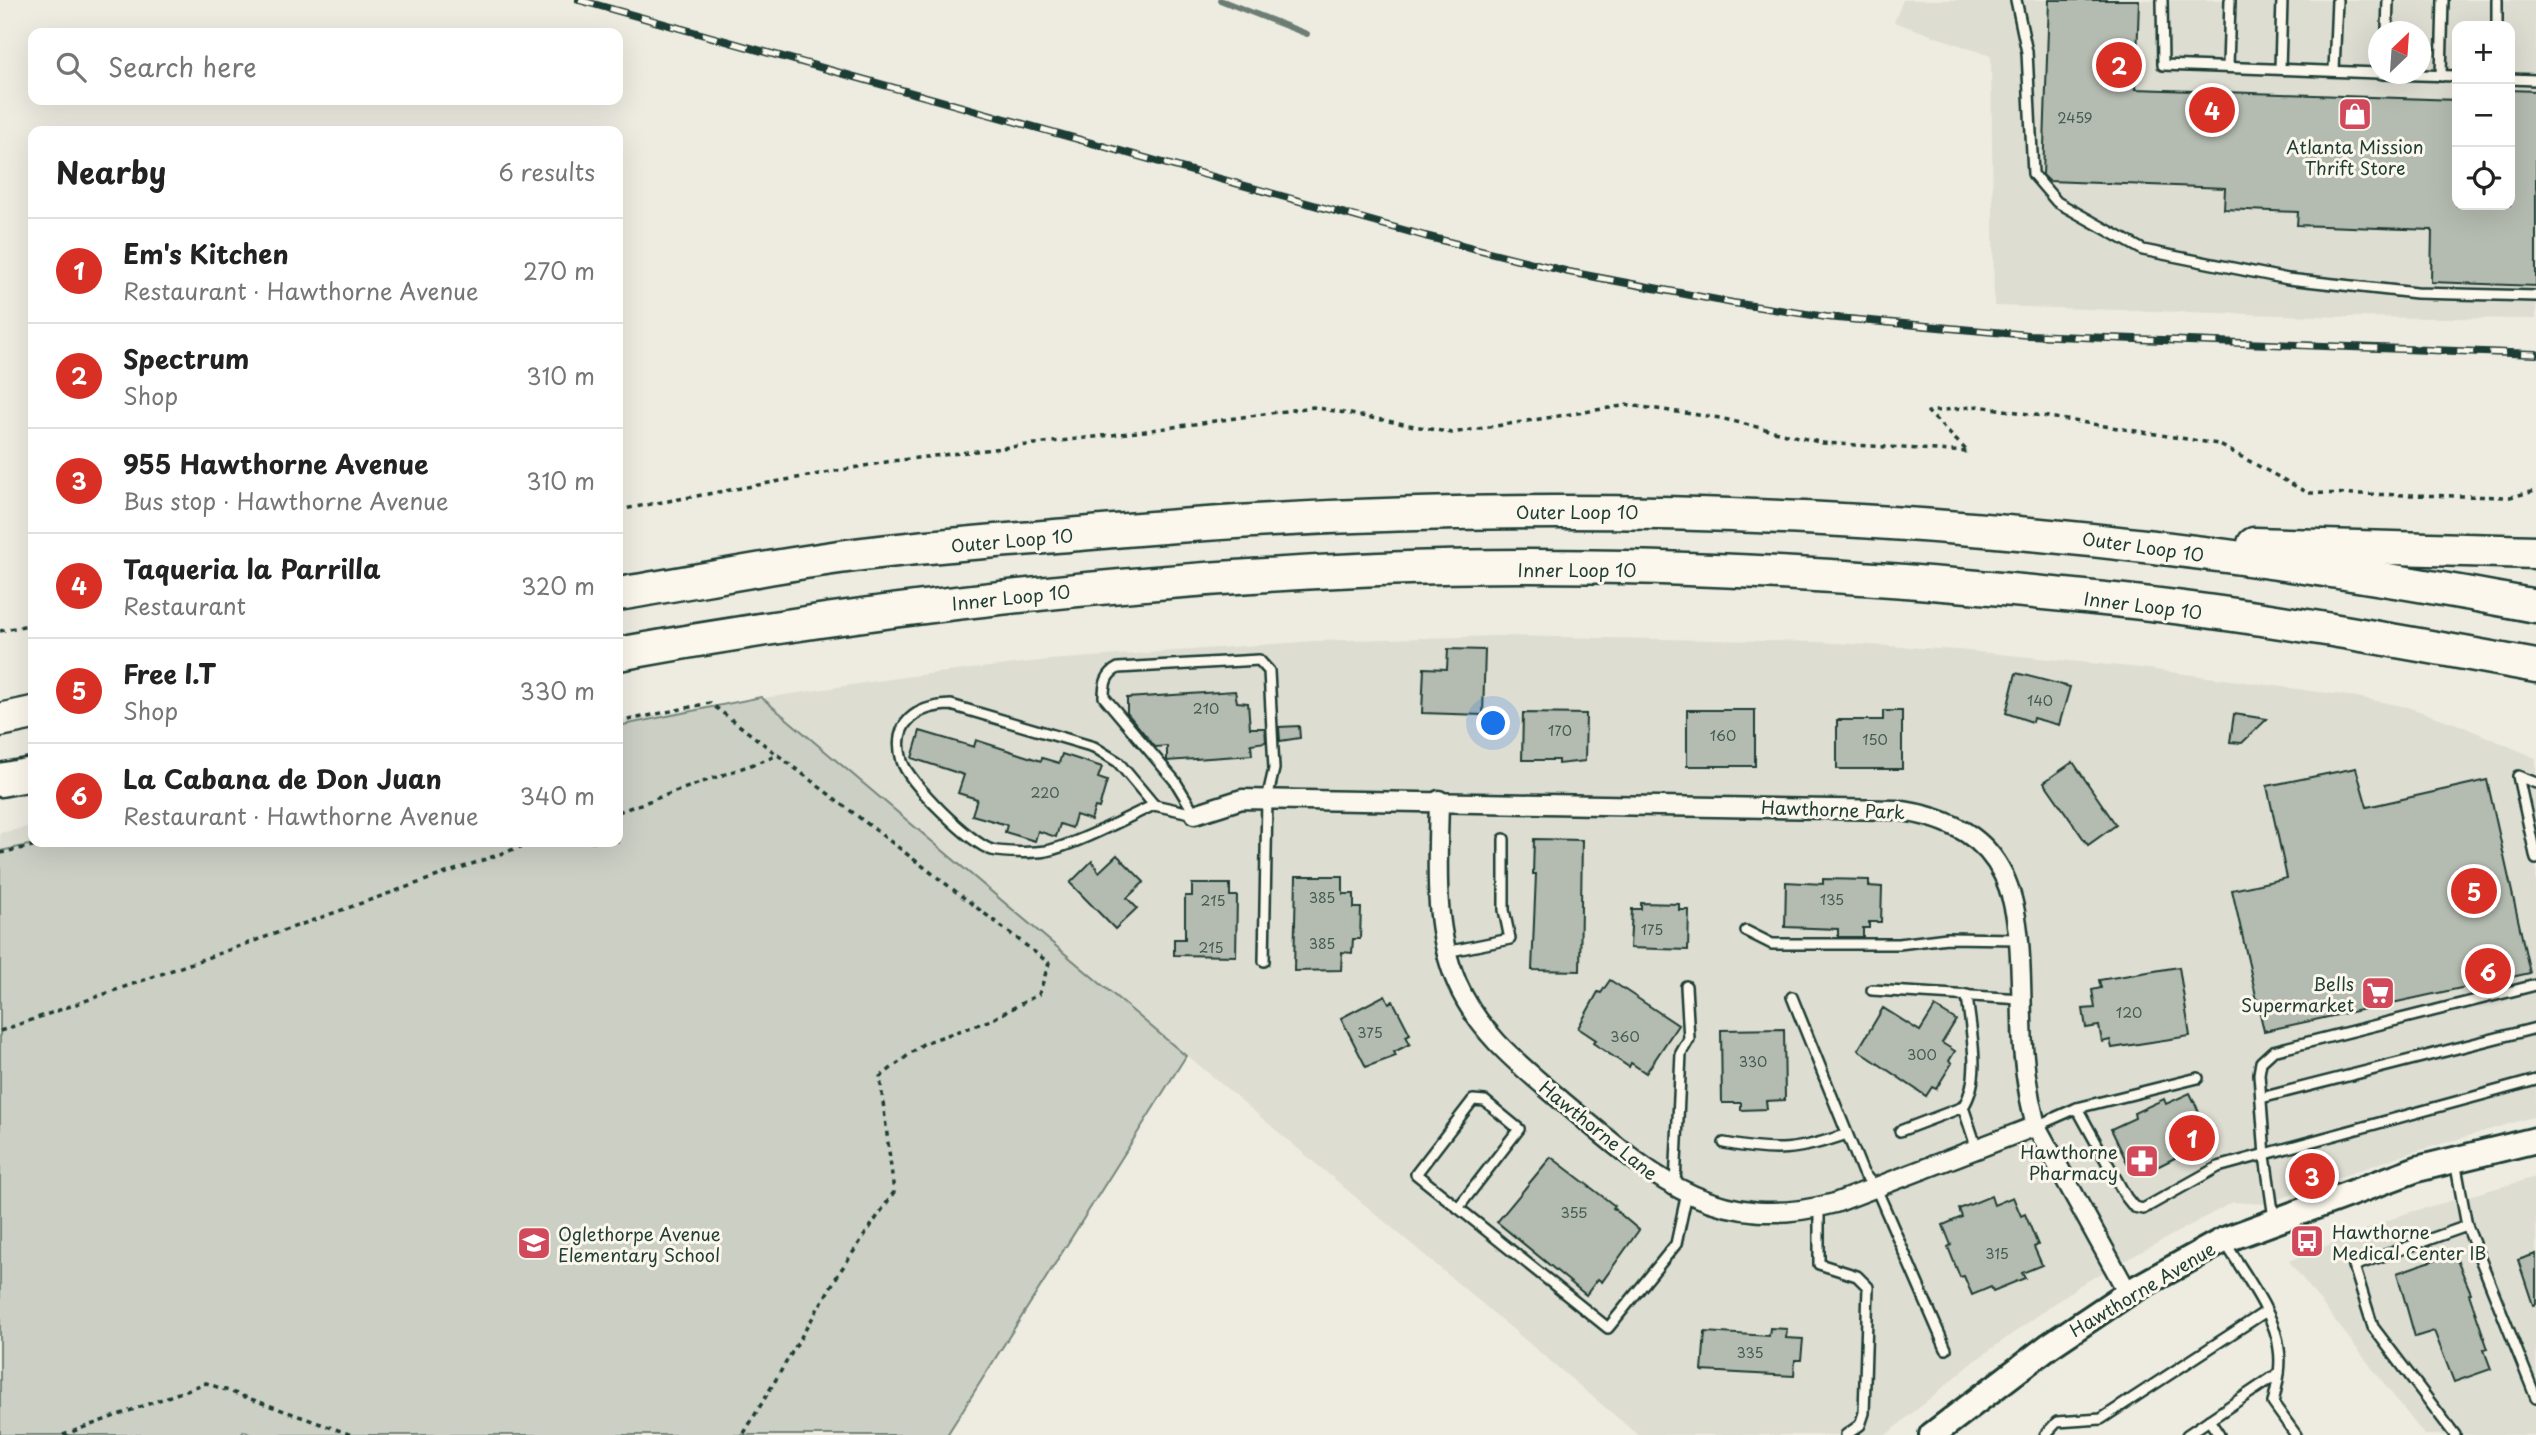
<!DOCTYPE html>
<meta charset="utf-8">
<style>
body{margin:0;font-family:"Playpen Sans",sans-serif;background:#f6f6f6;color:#222}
.controls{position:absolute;right:21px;top:21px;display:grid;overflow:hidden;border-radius:14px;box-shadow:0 7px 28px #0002}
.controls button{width:63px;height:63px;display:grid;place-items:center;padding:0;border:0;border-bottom:2px solid #e0e0e0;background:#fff;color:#222;font:35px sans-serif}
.compass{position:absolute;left:2368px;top:21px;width:63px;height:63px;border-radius:50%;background:#fff;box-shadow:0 7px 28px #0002;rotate:25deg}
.you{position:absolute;left:1494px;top:724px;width:24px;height:24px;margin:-18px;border:5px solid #fff;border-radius:50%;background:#1a73e8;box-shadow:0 0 0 10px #1a73e833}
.badge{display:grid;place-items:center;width:46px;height:46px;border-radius:50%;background:#d93025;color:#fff;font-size:23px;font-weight:700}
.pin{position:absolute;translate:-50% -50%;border:4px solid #fff;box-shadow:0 2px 7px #0006}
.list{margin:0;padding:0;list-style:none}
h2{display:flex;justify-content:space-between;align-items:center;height:91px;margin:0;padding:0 28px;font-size:30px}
h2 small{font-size:23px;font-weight:400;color:#767676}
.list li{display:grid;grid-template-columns:46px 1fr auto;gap:21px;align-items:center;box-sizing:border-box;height:105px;padding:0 28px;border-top:2px solid #e0e0e0}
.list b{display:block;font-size:26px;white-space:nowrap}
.list p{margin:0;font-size:23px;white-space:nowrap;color:#767676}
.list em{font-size:23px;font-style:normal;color:#767676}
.icon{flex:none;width:38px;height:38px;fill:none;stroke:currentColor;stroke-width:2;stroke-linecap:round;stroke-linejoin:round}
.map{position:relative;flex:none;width:2536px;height:1435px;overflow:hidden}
.search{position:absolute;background:#fff;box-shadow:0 7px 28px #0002;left:28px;top:28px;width:595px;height:77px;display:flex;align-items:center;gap:18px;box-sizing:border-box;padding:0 24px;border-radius:14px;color:#767676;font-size:26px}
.panel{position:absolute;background:#fff;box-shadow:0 7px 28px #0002;left:28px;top:126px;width:595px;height:721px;border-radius:14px}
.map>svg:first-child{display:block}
.built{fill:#ddddd2;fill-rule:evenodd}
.green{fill:#cbcfc4;stroke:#75867c;stroke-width:2}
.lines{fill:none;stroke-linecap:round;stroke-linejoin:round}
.stream{stroke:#6c7d74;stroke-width:6}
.building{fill:#b4bbb0;stroke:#1f3d34;stroke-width:2}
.lane-casing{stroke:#1f3d34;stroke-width:14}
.street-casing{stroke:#1f3d34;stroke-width:23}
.secondary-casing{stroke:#1f3d34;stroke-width:30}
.highway-casing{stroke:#1f3d34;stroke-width:37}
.path{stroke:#1f3d34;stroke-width:3.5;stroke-dasharray:5 5;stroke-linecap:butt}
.lane{stroke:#fbf7ec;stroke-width:9}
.street{stroke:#fbf7ec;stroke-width:18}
.secondary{stroke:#fbf7ec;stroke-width:24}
.highway{stroke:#fbf7ec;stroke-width:32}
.rail-casing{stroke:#1f3d34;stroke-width:8}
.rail{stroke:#fbf7ec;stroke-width:5;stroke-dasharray:16;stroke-linecap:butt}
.labels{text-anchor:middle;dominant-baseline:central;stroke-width:6;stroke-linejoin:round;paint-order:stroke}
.number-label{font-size:14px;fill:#445c53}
.poi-label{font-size:18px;fill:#1f3d34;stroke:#fbf7ec;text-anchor:end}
.street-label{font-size:18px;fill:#1f3d34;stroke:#fbf7ec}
</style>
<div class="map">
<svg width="2536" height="1435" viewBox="0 0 2536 1435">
<rect width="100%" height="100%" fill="#eeece1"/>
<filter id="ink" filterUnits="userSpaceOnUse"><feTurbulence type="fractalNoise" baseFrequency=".0143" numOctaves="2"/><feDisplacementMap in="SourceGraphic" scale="14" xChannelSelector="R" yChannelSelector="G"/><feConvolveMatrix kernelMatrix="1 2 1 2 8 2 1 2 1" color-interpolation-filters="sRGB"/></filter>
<g filter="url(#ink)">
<g class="built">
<path d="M1903 0H2536V319L2347 317 1994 306 1991 56 1894 22ZM2457 26H2510V205H2457ZM2378 32H2420V74H2378Z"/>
<polygon points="1499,636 1817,642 1958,650 2140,668 2357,697 2407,707 2457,724 2536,758 2536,1116 2397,1157 2265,1204 2233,1202 2080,1285 1976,1360 1886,1435 1638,1435 1187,1055 947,1435 251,1435 244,1431 241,1435 0,1435 0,833 33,826 33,842 618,842 618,720 911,676 1049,660 1315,641"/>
<polygon points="2536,1177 2536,1435 2424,1435 2289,1261 2404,1214"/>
</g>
<polygon class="green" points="761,697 1186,1056 947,1435 251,1435 244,1431 241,1435 0,1435 0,851 43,842 618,842 618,726"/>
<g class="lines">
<polyline class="stream" points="1220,0 1307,34"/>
</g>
<g class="building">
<polygon points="2049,0 2139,0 2136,89 2457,100 2457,205 2510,205 2510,90 2536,91 2536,286 2431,282 2432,230 2297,225 2298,212 2224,209 2225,188 2049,181 2043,175"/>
<polygon points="1448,649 1485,650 1483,715 1422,713 1424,668 1447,669"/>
<polygon points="2016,673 2070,687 2059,725 2033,718 2032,722 2006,713"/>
<polygon points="1235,691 1237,702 1248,703 1250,728 1265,728 1266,742 1251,744 1252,755 1167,761 1167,746 1155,747 1127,713 1127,698"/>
<rect x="1687" y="710" width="68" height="56"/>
<polygon points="1883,711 1902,711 1902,769 1837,769 1837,720 1883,720"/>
<polygon points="1523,713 1586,714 1585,761 1558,764 1558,760 1522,760"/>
<polygon points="2234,714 2267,719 2242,743 2230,742"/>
<polygon points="1299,726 1300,738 1280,741 1279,727"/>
<polygon points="920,731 974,747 976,740 1041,761 1042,758 1059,763 1062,754 1102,767 1098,778 1107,781 1099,808 1095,807 1091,820 1076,815 1072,828 1060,824 1056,837 1038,831 1035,841 1005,832 1007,825 972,815 977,799 958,793 964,775 912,758"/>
<polygon points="2073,762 2116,825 2088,845 2044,782"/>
<polygon points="2356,768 2367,807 2487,780 2530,973 2264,1031 2232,890 2287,878 2267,786"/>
<polygon points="1534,839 1582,840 1580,971 1532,970 1536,874 1533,874"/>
<polygon points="1117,855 1144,882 1127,898 1137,908 1115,929 1070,883 1092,861 1099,872"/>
<polygon points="1296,876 1343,876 1343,894 1354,894 1354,908 1361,908 1360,939 1353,939 1352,953 1342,952 1341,970 1294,971"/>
<polygon points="1823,879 1869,880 1869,886 1882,887 1881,922 1869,922 1869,928 1863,928 1863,937 1838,937 1838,929 1785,927 1786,882 1823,884"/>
<polygon points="1192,884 1230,884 1230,896 1237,896 1236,956 1174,955 1174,939 1185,939 1185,896 1192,896"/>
<polygon points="1641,903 1679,904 1679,910 1689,910 1688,950 1630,948 1632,909 1641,909"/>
<polygon points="2179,967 2190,1036 2112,1048 2110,1040 2102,1042 2099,1026 2086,1028 2083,1009 2095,1008 2092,990 2101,988 2099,980"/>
<polygon points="1610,980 1678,1025 1646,1073 1631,1063 1629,1067 1593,1043 1596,1040 1578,1028 1598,992 1601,993"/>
<polygon points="1385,995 1389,1003 1393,1001 1410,1034 1406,1036 1410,1044 1394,1052 1396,1056 1366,1067 1341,1018"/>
<polygon points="1935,1007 1956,1020 1942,1043 1955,1051 1949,1061 1952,1063 1936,1089 1932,1087 1926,1096 1858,1050 1883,1008 1920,1031"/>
<polygon points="1784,1029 1785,1100 1766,1101 1767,1109 1741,1110 1741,1103 1722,1103 1721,1030"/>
<polygon points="2190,1093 2212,1139 2157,1167 2133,1175 2111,1129 2135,1118 2134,1113 2164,1099 2166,1104"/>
<polygon points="1551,1157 1615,1206 1613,1208 1639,1230 1602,1282 1598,1279 1586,1295 1497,1222"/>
<polygon points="1991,1196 1994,1205 2013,1197 2021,1216 2025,1214 2038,1245 2034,1247 2042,1265 2022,1273 2025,1278 1993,1291 1991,1287 1972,1295 1964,1276 1960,1277 1948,1247 1951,1245 1943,1225 1962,1217 1959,1209"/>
<polygon points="2454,1253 2471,1293 2469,1294 2488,1349 2484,1350 2491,1369 2454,1382 2434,1331 2415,1337 2397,1273"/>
<polygon points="2536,1254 2536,1304 2533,1305 2518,1260"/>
<polygon points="1770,1328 1787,1329 1786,1338 1803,1339 1801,1360 1795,1360 1794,1376 1702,1371 1705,1332 1769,1336"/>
</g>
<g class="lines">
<g class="lane-casing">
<g id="lane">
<polyline points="2016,0 2027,52 2033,174 2057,202 2143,250 2288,279 2416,293 2536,296"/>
<polyline points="2162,0 2163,65 2378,73"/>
<polyline points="2497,26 2497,0"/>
<polyline points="2387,32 2388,0"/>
<polyline points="2228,67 2230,0"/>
<polyline points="2280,69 2282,0"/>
<polyline points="2334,71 2337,0"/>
<polyline points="2382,74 2457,76"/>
<polyline points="2441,76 2443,0"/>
<polyline points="2510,79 2536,80"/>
<polyline points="2536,783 2518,776 2536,859"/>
<path d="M1154 805C1126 818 1075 845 1046 851 1033 853 1005 853 992 850 971 844 908 782 902 761 891 722 917 706 951 705L1094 747 1118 762 1154 805 1195 814"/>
<path d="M1195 814 1175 781 1104 697C1104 684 1106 674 1118 668L1259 660 1269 671 1274 769 1267 799 1264 961"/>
<polyline points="1746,931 1772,944 1899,944 1947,938 2019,939"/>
<polyline points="1446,952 1510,939 1504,910 1504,839"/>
<polyline points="1872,990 2022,999"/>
<polyline points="1792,997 1863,1173 1876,1188 1946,1349"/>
<polyline points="2261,1098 2536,1028"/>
<polyline points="1963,1107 1977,1149"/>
<polyline points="2077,1108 2126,1197 2134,1207 2143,1209 2218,1167 2536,1080"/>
<polyline points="2036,1126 2077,1108 2198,1078"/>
<path d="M1900 1131 1963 1107C1983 1077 1970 1030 1967 995"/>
<path d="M1724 1143C1776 1153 1798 1151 1847 1134"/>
<polyline points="2455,1161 2467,1226 2536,1398"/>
<polyline points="1675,1185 1681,1053 1689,1039 1686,986"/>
<polyline points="1819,1207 1819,1264 1857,1276 1868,1287 1864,1413 1860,1425 1846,1435"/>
<polyline points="1458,1208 1519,1129 1485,1101 1473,1100 1416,1174 1608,1328 1676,1244 1687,1193"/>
<polyline points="2274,1218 2265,1156 2259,1074 2261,1062 2273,1051 2536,985"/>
<path d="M2225 1242C2242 1271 2276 1315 2279 1349 2282 1367 2277 1385 2273 1403L2296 1435"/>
<polyline points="2209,1420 2219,1435"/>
<polyline points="2045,1435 2057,1422 2101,1419 2265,1312"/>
<polyline points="2187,1435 2279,1373"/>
<polyline points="2455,1435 2373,1327 2354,1266 2467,1226"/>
</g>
</g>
<g class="street-casing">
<g id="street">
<path d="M1439 800C1438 861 1432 926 1457 983 1479 1034 1521 1066 1562 1101 1650 1174 1712 1236 1835 1203L2036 1126"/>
<path d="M1195 814 1242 799 1896 810C2026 827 2019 916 2022 1020 2022 1056 2027 1091 2036 1126L2128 1293"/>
</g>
</g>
<g class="secondary-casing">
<polyline id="secondary" points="1932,1435 2049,1346 2128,1293 2224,1240 2417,1169 2536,1140"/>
</g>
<g class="highway-casing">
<g id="highway">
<polyline points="2254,544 2536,552"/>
<path d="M618 594C685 583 751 570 819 560 905 547 992 542 1079 534 1572 489 2049 513 2536 606"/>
<path d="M618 654C869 608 1123 580 1379 569 1625 559 1879 575 2124 601 2262 616 2399 641 2536 666"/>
<polyline points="0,720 33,713"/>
<polyline points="0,780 33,774"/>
</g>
</g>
<g class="path">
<polyline points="618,510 892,461 1145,431 1313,407 1452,433 1628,405 1720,418 1823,443 1968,452 1928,412 1979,406 2218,444 2308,493 2510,497 2536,491"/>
<polyline points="0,631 33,624"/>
<polyline points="618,722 710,703 1049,963 1039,994 991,1020 924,1043 880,1077 894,1192 839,1273 743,1435"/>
<polyline points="618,812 779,755"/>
<polyline points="0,853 51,842"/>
<polyline points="0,1031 534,842"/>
<polyline points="63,1435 206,1383 352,1435"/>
</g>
<use href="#lane" class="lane"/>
<use href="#street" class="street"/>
<use href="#secondary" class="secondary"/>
<use href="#highway" class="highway"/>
<g class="rail-casing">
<polyline id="rail" points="579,0 1425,236 1569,272 1733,303 1826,317 2028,335 2536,354"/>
</g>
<use href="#rail" class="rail"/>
</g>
</g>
<defs>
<g id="shop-square" transform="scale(1.75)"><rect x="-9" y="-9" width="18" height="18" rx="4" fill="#d1495b" stroke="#fbf7ec"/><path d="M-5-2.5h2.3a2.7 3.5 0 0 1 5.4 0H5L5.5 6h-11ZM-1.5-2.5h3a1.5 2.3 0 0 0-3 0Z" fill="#fff"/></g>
<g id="supermarket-square" transform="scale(1.75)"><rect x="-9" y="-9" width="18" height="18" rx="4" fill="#d1495b" stroke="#fbf7ec"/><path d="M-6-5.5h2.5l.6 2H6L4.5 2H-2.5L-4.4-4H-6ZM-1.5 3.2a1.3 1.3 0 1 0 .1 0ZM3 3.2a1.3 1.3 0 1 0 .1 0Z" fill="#fff"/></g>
<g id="pharmacy-square" transform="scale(1.75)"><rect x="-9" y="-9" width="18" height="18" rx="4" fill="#d1495b" stroke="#fbf7ec"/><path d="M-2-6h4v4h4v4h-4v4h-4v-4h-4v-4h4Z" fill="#fff"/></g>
<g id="bus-square" transform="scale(1.75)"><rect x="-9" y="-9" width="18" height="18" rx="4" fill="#d1495b" stroke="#fbf7ec"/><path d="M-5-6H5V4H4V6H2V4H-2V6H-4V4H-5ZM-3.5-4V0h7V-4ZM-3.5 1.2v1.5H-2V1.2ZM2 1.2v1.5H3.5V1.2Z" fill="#fff"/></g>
<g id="school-square" transform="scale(1.75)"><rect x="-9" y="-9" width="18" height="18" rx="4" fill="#d1495b" stroke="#fbf7ec"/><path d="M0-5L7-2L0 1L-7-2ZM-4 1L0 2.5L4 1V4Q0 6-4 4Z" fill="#fff"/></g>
</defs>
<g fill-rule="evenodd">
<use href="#shop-square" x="2355" y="114"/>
<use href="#supermarket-square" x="2378" y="993"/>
<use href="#pharmacy-square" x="2142" y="1161"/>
<use href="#bus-square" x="2307" y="1241"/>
<use href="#school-square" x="534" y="1243"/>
</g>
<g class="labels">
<g class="number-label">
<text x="2075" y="117">2459</text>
<text x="2040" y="700">140</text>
<text x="1206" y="708">210</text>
<text x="1560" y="730">170</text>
<text x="1723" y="735">160</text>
<text x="1875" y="739">150</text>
<text x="1045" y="792">220</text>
<text x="1322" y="897">385</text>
<text x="1832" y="899">135</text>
<text x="1213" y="900">215</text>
<text x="1652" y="929">175</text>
<text x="1322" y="943">385</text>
<text x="1211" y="947">215</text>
<text x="2129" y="1012">120</text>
<text x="1370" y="1032">375</text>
<text x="1625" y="1036">360</text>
<text x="1922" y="1054">300</text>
<text x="1753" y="1061">330</text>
<text x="1574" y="1212">355</text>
<text x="1997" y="1253">315</text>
<text x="1750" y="1352">335</text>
</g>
<g class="poi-label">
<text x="2355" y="146" text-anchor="middle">Atlanta Mission<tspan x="2355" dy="21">Thrift Store</tspan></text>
<text x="2354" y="983">Bells<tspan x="2354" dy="21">Supermarket</tspan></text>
<text x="2118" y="1151">Hawthorne<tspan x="2118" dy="21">Pharmacy</tspan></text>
<text x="2332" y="1231" text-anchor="start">Hawthorne<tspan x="2332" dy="21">Medical Center IB</tspan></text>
<text x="558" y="1233" text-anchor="start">Oglethorpe Avenue<tspan x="558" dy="21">Elementary School</tspan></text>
</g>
<g class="street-label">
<text x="1577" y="511">Outer Loop 10</text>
<text transform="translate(1012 540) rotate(-5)">Outer Loop 10</text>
<text transform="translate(2143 546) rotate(8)">Outer Loop 10</text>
<text x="1577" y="569">Inner Loop 10</text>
<text transform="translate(1011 597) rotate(-6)">Inner Loop 10</text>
<text transform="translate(2143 605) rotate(7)">Inner Loop 10</text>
<text transform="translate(1833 809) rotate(2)">Hawthorne Park</text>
<text transform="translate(1599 1130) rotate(39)">Hawthorne Lane</text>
<text transform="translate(2142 1289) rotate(-31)">Hawthorne Avenue</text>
</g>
</g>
</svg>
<div class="controls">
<button>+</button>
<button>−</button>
<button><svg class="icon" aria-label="locate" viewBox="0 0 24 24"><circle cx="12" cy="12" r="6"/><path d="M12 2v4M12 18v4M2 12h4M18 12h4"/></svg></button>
</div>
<svg class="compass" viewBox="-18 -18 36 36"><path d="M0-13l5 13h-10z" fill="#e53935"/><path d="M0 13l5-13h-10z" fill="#767676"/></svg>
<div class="you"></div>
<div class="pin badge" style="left:2192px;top:1138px">1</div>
<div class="pin badge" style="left:2119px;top:65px">2</div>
<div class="pin badge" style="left:2312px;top:1176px">3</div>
<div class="pin badge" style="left:2212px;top:110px">4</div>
<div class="pin badge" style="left:2474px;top:891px">5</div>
<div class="pin badge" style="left:2488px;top:971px">6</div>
<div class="search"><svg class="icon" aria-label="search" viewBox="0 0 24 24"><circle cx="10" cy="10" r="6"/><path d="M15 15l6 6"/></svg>Search here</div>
<section class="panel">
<h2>Nearby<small>6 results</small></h2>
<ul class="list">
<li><span class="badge">1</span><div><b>Em's Kitchen</b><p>Restaurant · Hawthorne Avenue</p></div><em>270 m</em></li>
<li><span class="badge">2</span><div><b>Spectrum</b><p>Shop</p></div><em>310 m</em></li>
<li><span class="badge">3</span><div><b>955 Hawthorne Avenue</b><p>Bus stop · Hawthorne Avenue</p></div><em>310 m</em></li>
<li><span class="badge">4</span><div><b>Taqueria la Parrilla</b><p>Restaurant</p></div><em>320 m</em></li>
<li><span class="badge">5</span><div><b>Free I.T</b><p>Shop</p></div><em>330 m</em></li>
<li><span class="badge">6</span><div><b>La Cabana de Don Juan</b><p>Restaurant · Hawthorne Avenue</p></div><em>340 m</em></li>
</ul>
</section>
</div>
